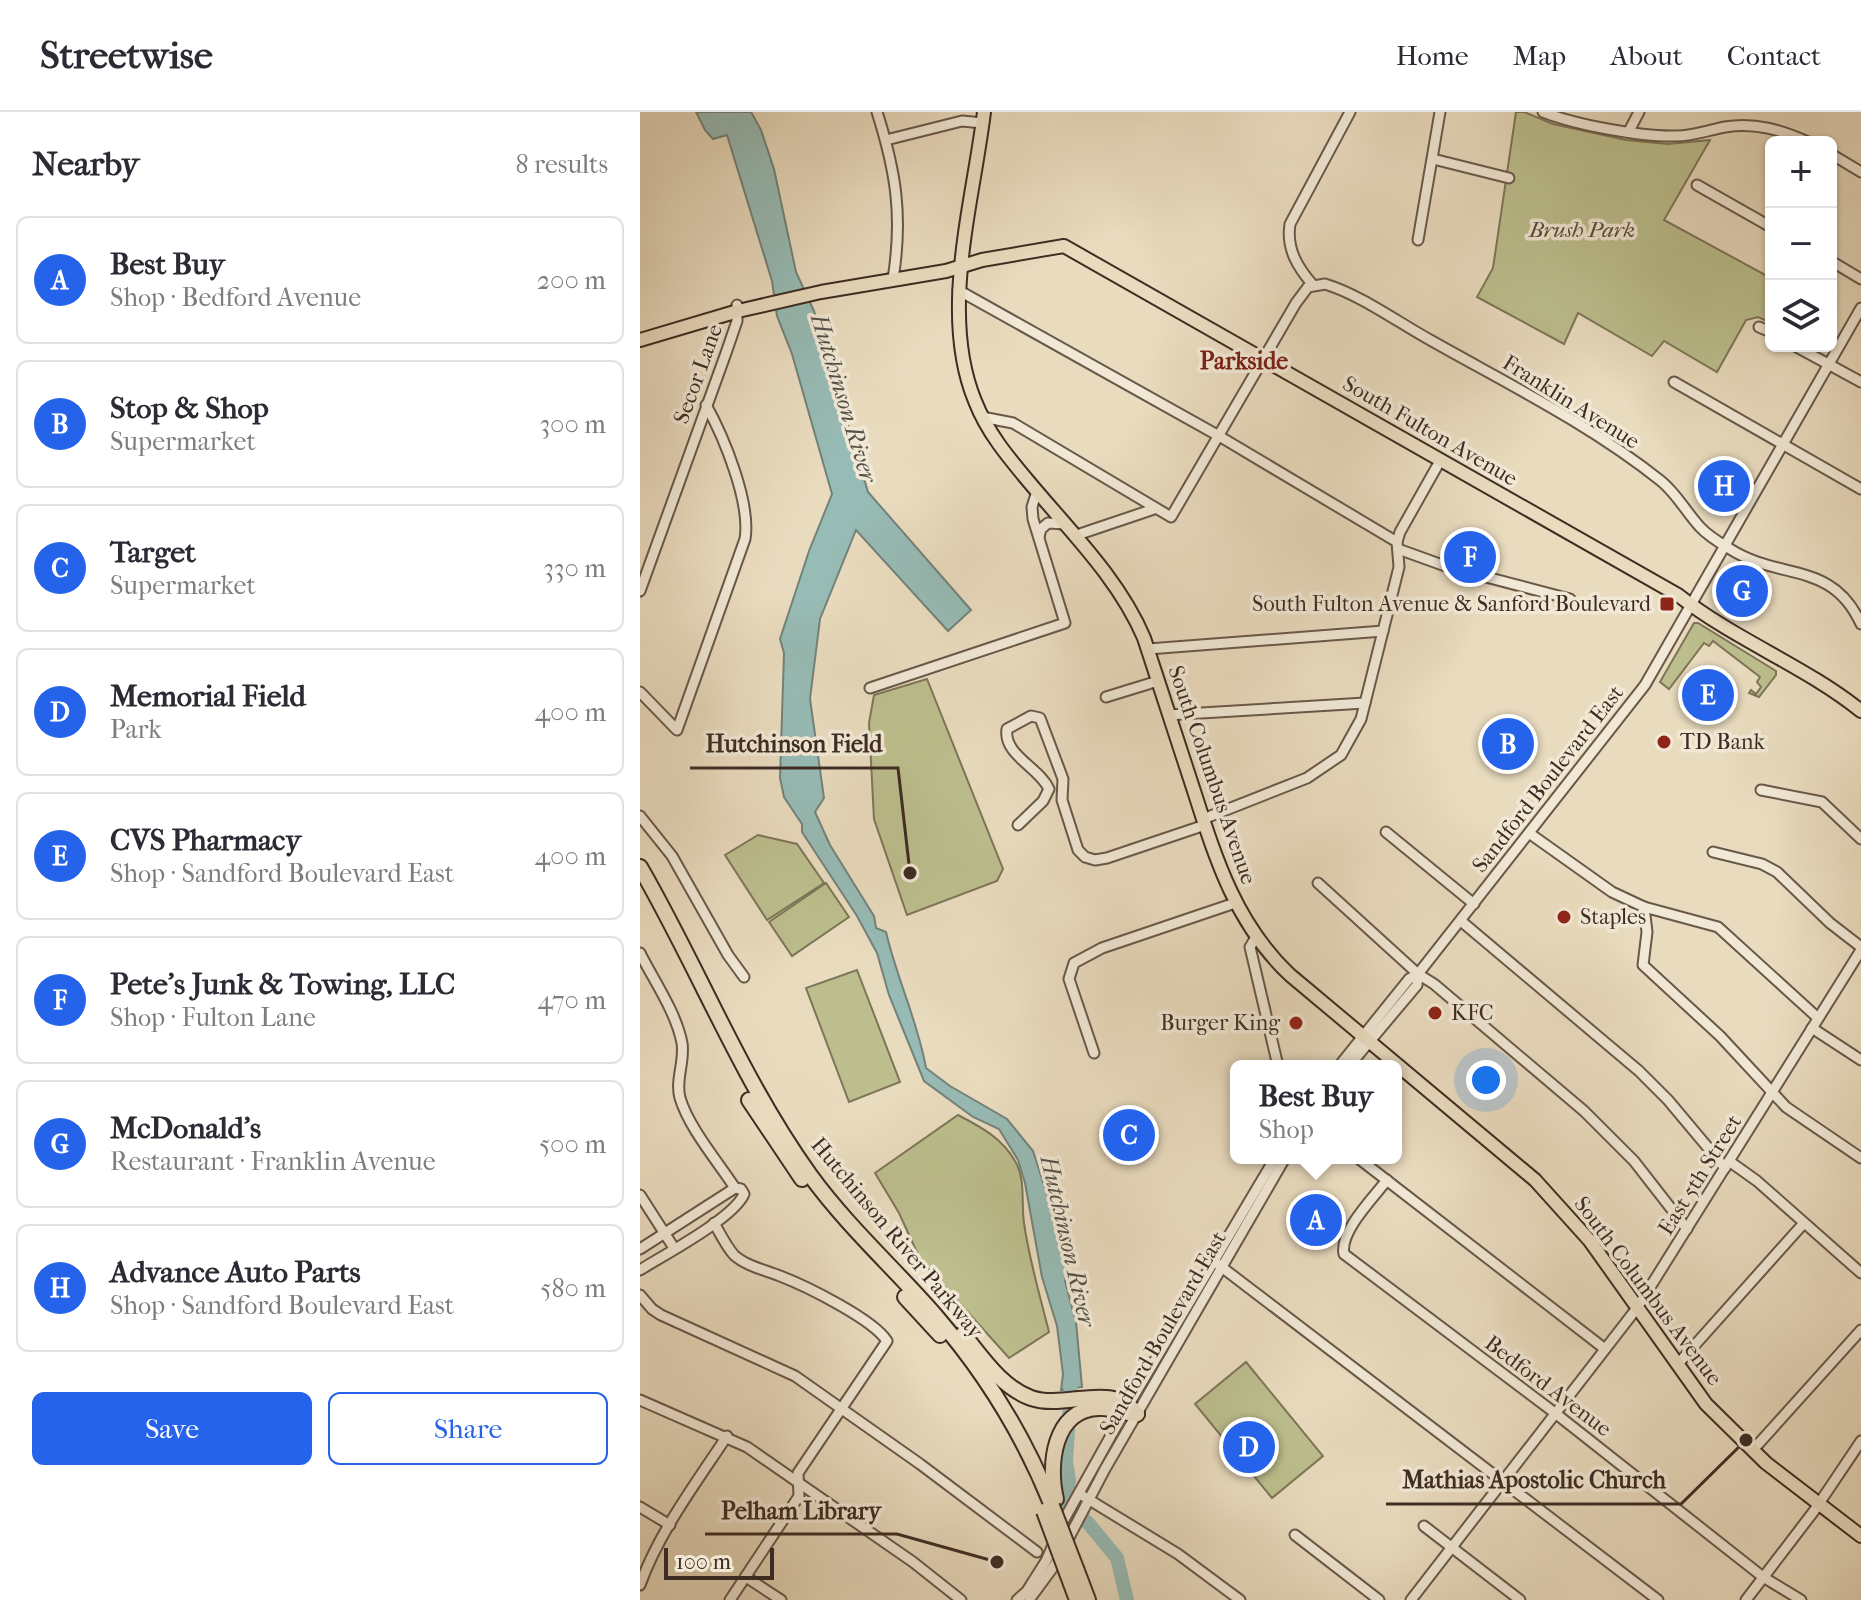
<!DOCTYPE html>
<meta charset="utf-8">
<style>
body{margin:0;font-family:"IM FELL French Canon",serif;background:#f7f7f7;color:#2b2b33}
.controls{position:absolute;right:24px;top:24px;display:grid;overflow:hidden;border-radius:12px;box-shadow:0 2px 6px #0004}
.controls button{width:72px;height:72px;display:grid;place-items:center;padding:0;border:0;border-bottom:2px solid #e1e1e2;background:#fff;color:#2b2b33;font:40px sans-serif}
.scale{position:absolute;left:24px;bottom:20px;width:110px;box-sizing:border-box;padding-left:8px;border:4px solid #3e2c23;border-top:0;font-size:22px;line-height:28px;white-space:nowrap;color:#3e2c23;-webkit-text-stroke:6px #f1e8d5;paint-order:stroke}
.you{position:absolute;left:846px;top:968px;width:28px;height:28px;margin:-20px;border:6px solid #fff;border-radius:50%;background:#1a73e8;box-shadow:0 0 0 12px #1a73e833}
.badge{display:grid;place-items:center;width:52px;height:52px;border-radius:50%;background:#2563eb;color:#fff;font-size:26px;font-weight:700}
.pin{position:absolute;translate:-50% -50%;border:4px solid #fff;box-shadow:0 2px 8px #0006}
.popup{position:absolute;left:590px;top:948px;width:172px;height:104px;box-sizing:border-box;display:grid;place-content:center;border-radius:12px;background:#fff;filter:drop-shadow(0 2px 6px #0005);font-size:26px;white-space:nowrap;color:#7c7c81}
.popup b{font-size:30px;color:#2b2b33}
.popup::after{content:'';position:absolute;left:50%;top:100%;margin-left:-16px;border:16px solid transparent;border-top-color:#fff}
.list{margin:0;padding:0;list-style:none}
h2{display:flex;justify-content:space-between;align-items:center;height:104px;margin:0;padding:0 32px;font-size:34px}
h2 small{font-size:26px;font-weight:400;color:#7c7c81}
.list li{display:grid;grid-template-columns:52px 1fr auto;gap:24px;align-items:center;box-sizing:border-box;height:128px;margin:0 16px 16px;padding:0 16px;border:2px solid #e1e1e2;border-radius:12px}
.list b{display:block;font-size:30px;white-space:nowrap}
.list p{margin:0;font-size:26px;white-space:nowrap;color:#7c7c81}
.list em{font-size:26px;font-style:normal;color:#7c7c81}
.actions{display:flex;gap:16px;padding:24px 32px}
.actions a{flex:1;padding:18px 0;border:2px solid #2563eb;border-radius:12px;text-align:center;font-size:28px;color:#2563eb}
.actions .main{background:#2563eb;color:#fff}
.icon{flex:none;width:44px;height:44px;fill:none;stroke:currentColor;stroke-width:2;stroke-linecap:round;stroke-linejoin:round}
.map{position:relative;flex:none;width:1221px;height:1488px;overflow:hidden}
header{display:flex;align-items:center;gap:48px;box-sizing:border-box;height:112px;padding:0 40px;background:#fff;border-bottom:2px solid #e1e1e2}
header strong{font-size:38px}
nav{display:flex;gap:44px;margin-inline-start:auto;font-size:28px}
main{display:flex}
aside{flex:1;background:#fff}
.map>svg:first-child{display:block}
.green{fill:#bcbe8d;stroke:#7d7558;stroke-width:2}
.water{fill:#97bbb5;stroke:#73827b;stroke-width:2}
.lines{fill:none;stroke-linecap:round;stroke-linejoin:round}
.river{stroke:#97bbb5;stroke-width:14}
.minor-casing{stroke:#69584a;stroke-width:13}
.major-casing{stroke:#3e2c23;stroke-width:16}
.highway-casing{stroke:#3e2c23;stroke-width:18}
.minor{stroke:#f1e8d5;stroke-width:9}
.major{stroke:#e9dbbe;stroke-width:12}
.highway{stroke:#e9dbbe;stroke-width:14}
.highway-bridge-casing{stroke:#3e2c23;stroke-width:18;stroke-linecap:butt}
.highway-bridge{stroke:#e9dbbe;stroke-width:14}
.poi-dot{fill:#8f2418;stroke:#f1e8d5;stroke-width:3}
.labels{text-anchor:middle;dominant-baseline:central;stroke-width:7;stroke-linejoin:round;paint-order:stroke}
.park-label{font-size:22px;font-style:italic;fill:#574938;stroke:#f1e8d5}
.street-label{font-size:22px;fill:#3e2c23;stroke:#f1e8d5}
.poi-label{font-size:22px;fill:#3e2c23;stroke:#f1e8d5;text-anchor:start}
.neighbourhood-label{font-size:24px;font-weight:bold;fill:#7a1f14;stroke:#f1e8d5}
.water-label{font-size:24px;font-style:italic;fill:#545048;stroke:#f1e8d5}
.leader{fill:none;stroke:#3e2c23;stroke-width:3}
.callout-dot{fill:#3e2c23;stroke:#f1e8d5;stroke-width:3}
.callout-label{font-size:24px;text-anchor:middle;font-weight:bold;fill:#3e2c23;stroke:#f1e8d5;stroke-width:7;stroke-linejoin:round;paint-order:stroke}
</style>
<header>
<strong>Streetwise</strong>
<nav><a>Home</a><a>Map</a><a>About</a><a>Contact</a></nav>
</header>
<main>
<aside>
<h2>Nearby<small>8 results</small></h2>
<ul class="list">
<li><span class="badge">A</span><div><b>Best Buy</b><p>Shop · Bedford Avenue</p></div><em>200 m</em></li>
<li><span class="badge">B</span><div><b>Stop &amp; Shop</b><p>Supermarket</p></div><em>300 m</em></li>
<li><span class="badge">C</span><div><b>Target</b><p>Supermarket</p></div><em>330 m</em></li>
<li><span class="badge">D</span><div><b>Memorial Field</b><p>Park</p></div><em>400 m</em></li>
<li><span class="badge">E</span><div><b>CVS Pharmacy</b><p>Shop · Sandford Boulevard East</p></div><em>400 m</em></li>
<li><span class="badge">F</span><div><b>Pete's Junk &amp; Towing, LLC</b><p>Shop · Fulton Lane</p></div><em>470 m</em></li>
<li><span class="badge">G</span><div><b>McDonald's</b><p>Restaurant · Franklin Avenue</p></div><em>500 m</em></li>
<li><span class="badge">H</span><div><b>Advance Auto Parts</b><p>Shop · Sandford Boulevard East</p></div><em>580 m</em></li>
</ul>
<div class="actions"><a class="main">Save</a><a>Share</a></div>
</aside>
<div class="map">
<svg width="1221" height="1488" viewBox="0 0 1221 1488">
<rect width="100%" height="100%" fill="#e9dbbe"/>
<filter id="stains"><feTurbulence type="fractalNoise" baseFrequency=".0025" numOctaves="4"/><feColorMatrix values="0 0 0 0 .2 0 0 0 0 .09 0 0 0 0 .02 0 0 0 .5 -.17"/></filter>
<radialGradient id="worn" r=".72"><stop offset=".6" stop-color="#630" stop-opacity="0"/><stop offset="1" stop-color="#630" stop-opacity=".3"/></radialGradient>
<g class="green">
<polygon points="876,0 884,0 913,12 986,28 1028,32 1070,28 1024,108 1131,166 1131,211 1118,205 1106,208 1077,260 1024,229 1012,244 938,201 924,232 837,185 853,156"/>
<polygon points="1054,511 1058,511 1136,559 1136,563 1119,585 1109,581 1111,578 1116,582 1121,575 1117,570 1120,565 1073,529 1069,534 1064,531 1029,577 1020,570"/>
<polygon points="287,567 363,757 357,769 267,803 234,707 229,611 234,583"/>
<polygon points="118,723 157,732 184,771 127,808 85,743"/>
<polygon points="186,771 209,805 152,844 129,810"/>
<polygon points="217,858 260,970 209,990 166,876"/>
<path d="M318 1003C341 1015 362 1026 375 1049 386 1067 381 1091 384 1111 389 1147 400 1184 409 1220L369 1246 280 1147 259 1101 235 1061Z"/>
<polygon points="606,1250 683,1344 632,1386 555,1292"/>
</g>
<path class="water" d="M56 0H111L121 18 134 57 156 160 174 199 228 380 331 498 308 519 216 418 180 507 170 587 184 686 175 700 190 733 234 804 236 816 246 820C257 867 278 910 286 956L310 974 367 1007 393 1039 416 1110 427 1156 425 1169 436 1210 442 1275 421 1278 423 1262 417 1214 402 1165 385 1071 378 1048 359 1017 333 1005 284 969 249 883 237 841 217 804 162 720V712L144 685 140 666 144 541 140 527 169 439 192 382 152 242 137 204 132 169 87 23 73 27 65 18Z"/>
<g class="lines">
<polyline class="river" points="432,1259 426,1349 429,1368 426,1390 449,1412 477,1446 487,1488"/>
<g class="minor-casing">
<g id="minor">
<path d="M237 0C256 60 263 104 253 167"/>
<path d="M903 0C936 13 1001 25 1036 24 1053 24 1069 18 1085 15 1115 10 1141 18 1168 30"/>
<polyline points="989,19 999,0"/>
<polyline points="246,28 322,9 343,11"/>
<polyline points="1191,42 1221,60"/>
<polyline points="793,47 869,66"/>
<polyline points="1057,73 1131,115"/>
<polyline points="778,128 800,0"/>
<polyline points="1191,149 1221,167"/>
<path d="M673 173C658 156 646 137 650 112L710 0"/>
<polyline points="318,178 579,324 757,430"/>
<polyline points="1119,215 1131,220"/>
<polyline points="1155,234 1221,270"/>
<polyline points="1034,270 1221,377"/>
<path d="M342 305 373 311 531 405 656 191 668 175 685 172C721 183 759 211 792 229 870 273 951 313 1021 369 1037 382 1046 400 1060 415 1068 424 1080 431 1090 437 1140 469 1192 448 1221 512"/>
<polyline points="434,424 514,397"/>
<polyline points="399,425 401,417 408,411 425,412"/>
<polyline points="758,437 808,455 930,487"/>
<polyline points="0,479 86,241 97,209 97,193"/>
<polyline points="508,537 743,519"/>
<polyline points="230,576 425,511 393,407 392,395 397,379"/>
<path d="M0 580 37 618 105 427C111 391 84 325 66 293"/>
<polyline points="466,585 518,569"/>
<polyline points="528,603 725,591"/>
<polyline points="1121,678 1182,690 1221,727"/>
<polyline points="0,704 32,744 88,843 104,865"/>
<polyline points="563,707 667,666 701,643 721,607 759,455 757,430 760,420 800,349"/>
<path d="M378 713 403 689 409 677C399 655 363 643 367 617L391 604 400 606 423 667 422 688 438 738 445 745 455 748 467 746 565 713"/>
<polyline points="746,720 834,792"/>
<polyline points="889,721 972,780 1004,795 1078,815 1178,906"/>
<polyline points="1073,740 1122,752 1137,760 1190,811 1221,835"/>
<polyline points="678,771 778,862 794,872 944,999 994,1049 1047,1117"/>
<polyline points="1004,795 1007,820 1003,853 1080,924 1146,995 1221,1046"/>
<polyline points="821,809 999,959 1028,988 1085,1056"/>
<polyline points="616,825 610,835 638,954"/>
<path d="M0 841C14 869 36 900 42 931 45 950 35 968 40 986 49 1016 78 1050 95 1076L101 1077 104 1082C94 1106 24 1143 0 1158"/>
<polyline points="1172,916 1221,948"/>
<polyline points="454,941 429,867 434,851 462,836 595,791"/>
<polyline points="699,954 769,867 778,862 1005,573 1221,196"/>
<polyline points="709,954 777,873 778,862"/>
<polyline points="718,1046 965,1237"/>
<polyline points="1089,1049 1117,1069 1221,1161"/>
<path d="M747 1068C734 1085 699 1120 704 1142L915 1301 1123 1465 1161 1488"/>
<polyline points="0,1083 34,1136"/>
<path d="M74 1111C80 1121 86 1134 94 1143 106 1154 125 1158 140 1164 166 1174 233 1207 247 1229L158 1361 159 1384 90 1488"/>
<polyline points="0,1137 95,1076"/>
<polyline points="575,1150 1018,1488"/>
<polyline points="0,1183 12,1197 21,1203 155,1264 280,1352 397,1440"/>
<polyline points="1037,1253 1164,1111"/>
<polyline points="0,1288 107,1335 273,1450 321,1488"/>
<polyline points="1112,1339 1221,1218"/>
<polyline points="443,1384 538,1442 600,1488"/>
<polyline points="0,1395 30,1413"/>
<polyline points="784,1414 880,1488"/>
<polyline points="655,1423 739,1488"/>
<polyline points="106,1465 141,1488"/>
<path d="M0 1473C19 1420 56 1371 87 1324"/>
<polyline points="377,1488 387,1479 406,1449 425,1406 483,1302 635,1046"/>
<polyline points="389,1488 414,1454 465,1357 645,1046"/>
<polyline points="771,1488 997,1196 1221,838"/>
<polyline points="1106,1488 1174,1399 1221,1329"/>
</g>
</g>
<g class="major-casing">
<g id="major">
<path d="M344 0C333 91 299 202 335 289 347 320 368 345 389 370 430 419 479 467 504 526 521 577 537 628 554 679 576 748 596 812 650 863L895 1068 950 1129 1066 1292 1126 1351 1221 1424"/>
<path d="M0 228 98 199 181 180 306 159 342 148 424 134 1038 483C1095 528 1165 554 1221 599"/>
</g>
</g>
<g class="highway-casing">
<g id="highway">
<path d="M0 755C59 857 101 967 170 1063 207 1114 254 1156 295 1203 345 1260 384 1324 412 1394"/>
<polyline points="109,988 162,1067"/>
<polyline points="265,1185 300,1223"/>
<path d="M323 1222C342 1245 361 1275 391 1286 426 1298 471 1269 497 1302"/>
<path d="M416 1387C408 1354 413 1297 459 1296 473 1295 484 1302 497 1302"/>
<polyline points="437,1459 448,1488"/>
<polyline points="427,1461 437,1488"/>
</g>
</g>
<use href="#minor" class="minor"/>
<use href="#major" class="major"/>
<use href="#highway" class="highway"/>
<g class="highway-bridge-casing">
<g id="highway-bridge">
<polyline points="412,1394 437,1459"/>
<polyline points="404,1399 427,1461"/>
</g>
</g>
<use href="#highway-bridge" class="highway-bridge"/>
</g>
<g class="poi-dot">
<rect x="1019" y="484" width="16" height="16" rx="4"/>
<circle cx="1024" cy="630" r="8"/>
<circle cx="924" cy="805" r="8"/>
<circle cx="795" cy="901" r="8"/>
<circle cx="656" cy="911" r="8"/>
</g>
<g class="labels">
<g class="park-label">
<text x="942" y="118">Brush Park</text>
</g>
<g class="street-label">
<text transform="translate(58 262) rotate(-70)">Secor Lane</text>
<text transform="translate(931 290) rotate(32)">Franklin Avenue</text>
<text transform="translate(790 319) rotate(30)">South Fulton Avenue</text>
<text transform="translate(572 663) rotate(71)">South Columbus Avenue</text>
<text transform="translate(908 667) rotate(-52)">Sandford Boulevard East</text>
<text transform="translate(1060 1063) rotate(-58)">East 5th Street</text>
<text transform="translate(257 1126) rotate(50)">Hutchinson River Parkway</text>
<text transform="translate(1008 1179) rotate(53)">South Columbus Avenue</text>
<text transform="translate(523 1221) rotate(-60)">Sandford Boulevard East</text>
<text transform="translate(908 1274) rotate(37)">Bedford Avenue</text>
</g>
<g class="poi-label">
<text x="1011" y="492" text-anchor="end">South Fulton Avenue &amp; Sanford Boulevard</text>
<text x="1040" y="630">TD Bank</text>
<text x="940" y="805">Staples</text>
<text x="811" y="901">KFC</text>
<text x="640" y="911" text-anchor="end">Burger King</text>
</g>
<g class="neighbourhood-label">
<text x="604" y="249">Parkside</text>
</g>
<g class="water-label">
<text transform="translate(204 286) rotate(73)">Hutchinson River</text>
<text transform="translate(428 1129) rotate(77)">Hutchinson River</text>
</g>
</g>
<path class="leader" d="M270 761L258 656H50M1106 1328L1041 1392H746M357 1450L257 1422H65"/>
<g class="callout-dot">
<circle cx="270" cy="761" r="8"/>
<circle cx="1106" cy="1328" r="8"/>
<circle cx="357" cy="1450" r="8"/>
</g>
<g class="callout-label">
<text x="154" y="640">Hutchinson Field</text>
<text x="894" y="1376">Mathias Apostolic Church</text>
<text x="161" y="1407">Pelham Library</text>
</g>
<rect width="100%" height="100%" filter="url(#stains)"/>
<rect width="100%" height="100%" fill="url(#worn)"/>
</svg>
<div class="controls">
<button>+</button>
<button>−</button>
<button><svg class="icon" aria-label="layers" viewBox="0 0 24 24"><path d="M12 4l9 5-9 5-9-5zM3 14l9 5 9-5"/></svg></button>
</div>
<div class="scale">100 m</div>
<div class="you"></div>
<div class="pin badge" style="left:676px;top:1108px">A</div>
<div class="popup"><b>Best Buy</b>Shop</div>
<div class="pin badge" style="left:868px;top:632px">B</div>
<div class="pin badge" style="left:489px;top:1023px">C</div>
<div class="pin badge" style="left:609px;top:1335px">D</div>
<div class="pin badge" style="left:1068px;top:583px">E</div>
<div class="pin badge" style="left:830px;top:445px">F</div>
<div class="pin badge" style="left:1102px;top:479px">G</div>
<div class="pin badge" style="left:1084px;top:374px">H</div>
</div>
</main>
